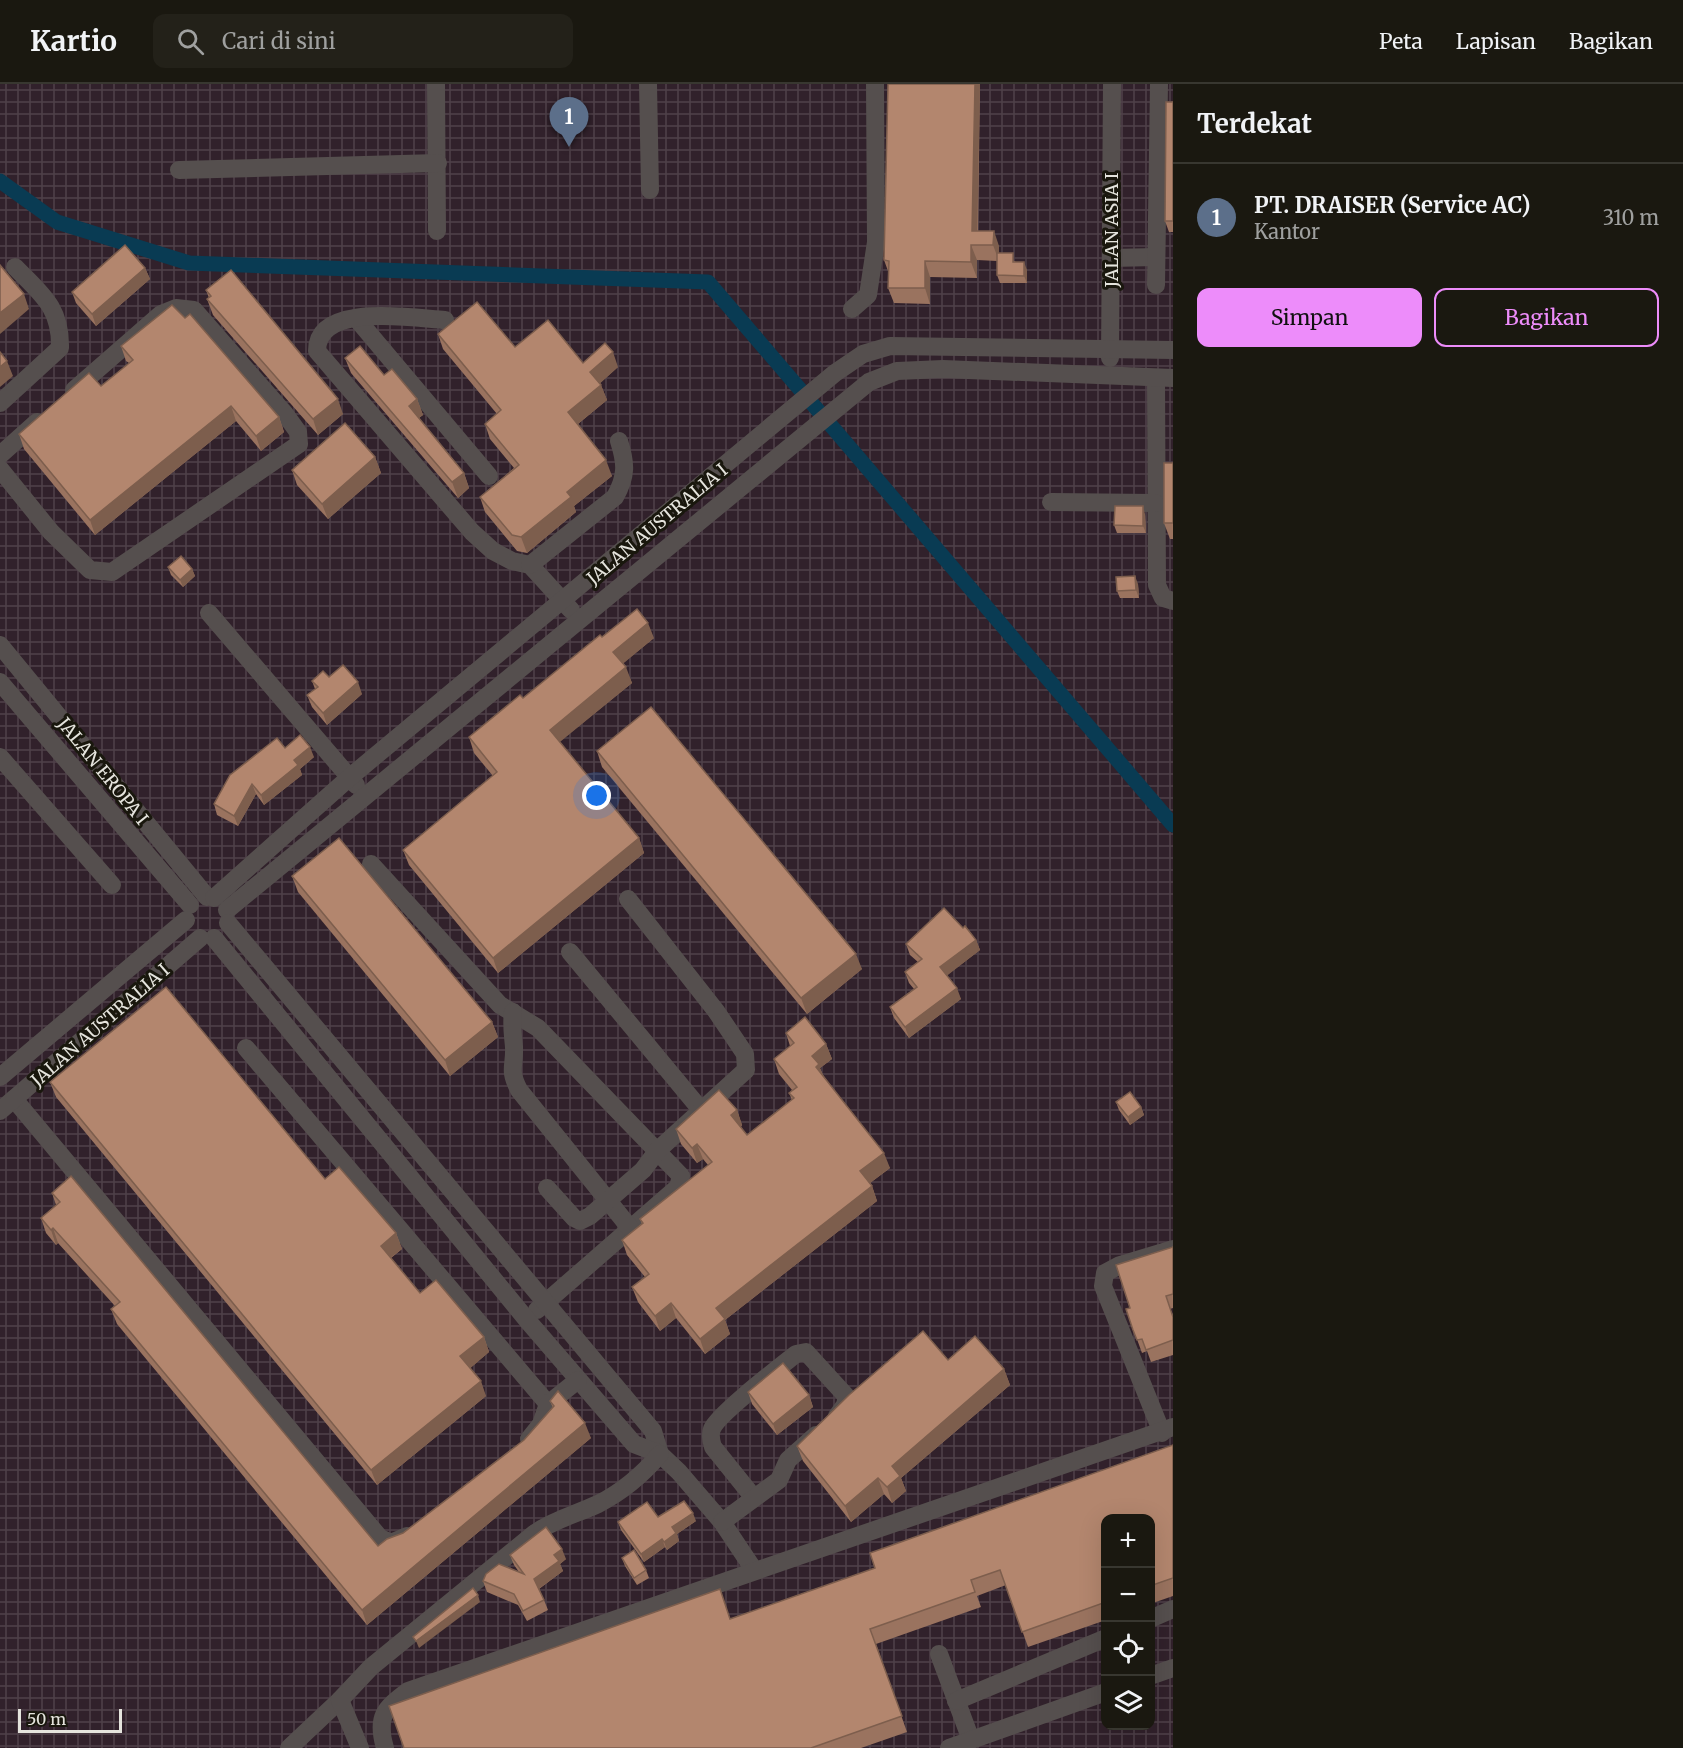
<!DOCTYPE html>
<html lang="id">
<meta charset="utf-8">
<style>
body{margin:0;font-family:Merriweather,serif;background:#232119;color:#f1f3f6}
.controls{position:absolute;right:18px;bottom:18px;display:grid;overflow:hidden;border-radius:12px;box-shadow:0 6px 24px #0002}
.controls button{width:54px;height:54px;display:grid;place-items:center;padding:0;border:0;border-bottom:2px solid #383730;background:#1a1810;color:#f1f3f6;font:30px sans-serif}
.scale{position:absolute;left:18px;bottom:15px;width:104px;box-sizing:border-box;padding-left:6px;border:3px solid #e5e4dd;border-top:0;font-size:16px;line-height:21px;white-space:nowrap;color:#e5e4dd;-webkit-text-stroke:4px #19170d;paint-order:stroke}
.you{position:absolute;left:597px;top:712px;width:21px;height:21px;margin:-15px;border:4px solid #fff;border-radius:50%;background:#1a73e8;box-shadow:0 0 0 9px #1a73e833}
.badge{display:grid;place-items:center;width:39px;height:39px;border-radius:50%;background:#ed8cfa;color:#fff;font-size:20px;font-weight:700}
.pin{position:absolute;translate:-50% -50px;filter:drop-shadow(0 2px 3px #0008)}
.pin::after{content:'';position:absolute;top:32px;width:21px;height:18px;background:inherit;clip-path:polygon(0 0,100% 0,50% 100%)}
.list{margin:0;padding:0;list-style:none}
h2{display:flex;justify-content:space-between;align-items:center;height:78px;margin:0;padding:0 24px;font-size:26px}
h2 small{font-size:20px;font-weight:400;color:#9fa09f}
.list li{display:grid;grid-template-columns:39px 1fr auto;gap:18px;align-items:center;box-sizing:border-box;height:108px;padding:0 24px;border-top:2px solid #383730}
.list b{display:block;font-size:22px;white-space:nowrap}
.list p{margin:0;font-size:20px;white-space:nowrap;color:#9fa09f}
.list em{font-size:20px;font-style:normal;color:#9fa09f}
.actions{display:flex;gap:12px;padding:18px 24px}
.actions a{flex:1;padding:14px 0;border:2px solid #ed8cfa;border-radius:12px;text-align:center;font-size:21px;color:#ed8cfa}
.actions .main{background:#ed8cfa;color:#111}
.icon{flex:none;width:33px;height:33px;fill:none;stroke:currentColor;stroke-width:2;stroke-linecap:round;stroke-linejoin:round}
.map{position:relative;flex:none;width:1173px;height:1664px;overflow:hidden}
header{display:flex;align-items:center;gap:36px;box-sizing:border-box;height:84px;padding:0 30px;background:#1a1810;border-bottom:2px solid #383730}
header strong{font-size:28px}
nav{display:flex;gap:33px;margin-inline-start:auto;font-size:21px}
.search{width:420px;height:54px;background:#232119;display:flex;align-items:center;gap:15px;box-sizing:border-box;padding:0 21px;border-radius:12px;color:#9fa09f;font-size:22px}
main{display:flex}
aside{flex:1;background:#1a1810}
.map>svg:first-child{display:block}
.industrial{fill:url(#industrial-grid);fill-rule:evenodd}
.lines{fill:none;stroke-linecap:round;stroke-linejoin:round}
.canal{stroke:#093b53;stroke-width:15}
.minor{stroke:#554f4e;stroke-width:18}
.wall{fill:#9a735f}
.shaded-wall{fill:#7d5e4d}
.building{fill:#b3866e;stroke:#7d5e4d;stroke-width:1.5}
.labels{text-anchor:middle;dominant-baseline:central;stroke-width:6;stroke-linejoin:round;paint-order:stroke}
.street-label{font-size:18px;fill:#e5e4dd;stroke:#19170d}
</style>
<header>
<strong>Kartio</strong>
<div class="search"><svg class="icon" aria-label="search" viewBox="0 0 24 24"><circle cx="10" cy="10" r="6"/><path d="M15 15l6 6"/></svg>Cari di sini</div>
<nav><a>Peta</a><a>Lapisan</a><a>Bagikan</a></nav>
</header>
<main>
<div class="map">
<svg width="1173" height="1664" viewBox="0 0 1173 1664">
<defs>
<pattern id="industrial-grid" width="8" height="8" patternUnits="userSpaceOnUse" patternTransform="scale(1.5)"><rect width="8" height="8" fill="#31212b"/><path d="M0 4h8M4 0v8" fill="none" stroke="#4f4149"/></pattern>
</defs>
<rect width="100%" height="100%" fill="#222016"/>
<path class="industrial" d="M0 0H1173V1664H0ZM1106 1434H1150V1642H1106Z"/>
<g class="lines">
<polyline class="canal" points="0,97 57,138 189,179 708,198 1173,741"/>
<g class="minor">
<polyline points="436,0 437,147"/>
<polyline points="648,0 650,106"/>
<polyline points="179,86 438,79"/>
<polyline points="1111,174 1156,173"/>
<polyline points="1156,201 1159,0"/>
<polyline points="852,225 868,211 876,158 875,0"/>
<polyline points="356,234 489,392"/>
<path d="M445 236C412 234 317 218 317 267L472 448 493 467 512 477 530 481 571 526"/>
<polyline points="1110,274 1112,0"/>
<polyline points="1156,294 1157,501 1163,514 1173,517"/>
<path d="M0 319 60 264C61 223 41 210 15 183"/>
<polyline points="0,371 37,338"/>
<polyline points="0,385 51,448 90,486 112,488 299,360 298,348 285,330 194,226 176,224 161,230 74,306"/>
<polyline points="1051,418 1155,419"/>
<path d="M530 481 615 413C627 392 626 379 619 357"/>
<polyline points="209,529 356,701"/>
<polyline points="0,561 207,813"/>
<polyline points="0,598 190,821"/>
<polyline points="0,673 112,801"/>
<polyline points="371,780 500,921 538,944 681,1092 678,1103 537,1226"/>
<polyline points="214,814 350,693 835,289 863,270 890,262 1173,266"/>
<polyline points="227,826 869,298 897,287 943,285 1173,294"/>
<polyline points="228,839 653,1347 660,1370"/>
<polyline points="214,854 527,1236 634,1360 660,1370 679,1388 722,1438 754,1486"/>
<polyline points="570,868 701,1026"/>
<path d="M513 928C511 941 513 951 514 963 515 983 508 985 519 1006L630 1144"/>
<polyline points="246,964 548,1320"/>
<polyline points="0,993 186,836"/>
<polyline points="14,1015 380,1454 391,1459 407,1452"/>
<polyline points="0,1027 200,854"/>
<polyline points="547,1104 574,1134 580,1137 590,1132 643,1086 658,1066 746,986 745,970 716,927 628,815"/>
<polyline points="1162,1349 1103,1202 1105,1189 1120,1181 1173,1165"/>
<polyline points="529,1355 541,1340 548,1320 578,1296"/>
<path d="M754 1414 713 1363C711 1357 710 1350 712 1345 718 1330 781 1282 796 1270L806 1268 847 1313 845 1321 837 1332"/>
<polyline points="722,1438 779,1396 788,1376 816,1351"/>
<polyline points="1150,1535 1173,1525"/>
<polyline points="939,1570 971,1656"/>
<polyline points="1150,1592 1173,1584"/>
<polyline points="956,1617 1106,1554"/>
<polyline points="289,1664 340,1616"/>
<path d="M360 1664 340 1616 371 1583 535 1449C555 1435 577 1430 598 1420 622 1408 643 1390 660 1370"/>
<path d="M385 1664C376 1633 384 1625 408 1607L1173 1343"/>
<polyline points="949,1664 1106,1608"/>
</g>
</g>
<g class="wall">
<polygon points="980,0 978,147 999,162 999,169 1016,178 1027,186 1027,199 1000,199 997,191 997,177 977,176 977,194 930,193 930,220 894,219 888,204 888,187 884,176"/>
<polygon points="1173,18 1173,148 1169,148 1165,137"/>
<polygon points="145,184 150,195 96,242 76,219 72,208"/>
<polygon points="206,206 343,330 318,351 213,231 207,215 209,214"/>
<polygon points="438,250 515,263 583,279 618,283 600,299 607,316 578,340 612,392 574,422 576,428 527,469 517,467 485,428 480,413 514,384 490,355 485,340 497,330 443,265"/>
<polygon points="121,262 279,333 284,348 261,367 236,337 95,451 24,365 19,350 101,302 129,279 126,277"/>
<polygon points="345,274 384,291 417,315 423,331 419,334 464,389 469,404 458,414 351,289"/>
<polygon points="375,373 381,389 328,435 297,401 292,386"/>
<polygon points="1173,379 1173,455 1170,455 1164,439"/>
<polygon points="1145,430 1146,449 1117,449 1114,441"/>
<polygon points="168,483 192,485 195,492 183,503 171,491"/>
<polygon points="1138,500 1139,514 1120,514 1117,507"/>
<polygon points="602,553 654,554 623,579 632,599 559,658 639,754 644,769 498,889 409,781 403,766 493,692 474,669 469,653 523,614"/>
<polygon points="329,593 362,610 327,641 312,623 307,611 315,605 312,597"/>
<polygon points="285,664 314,673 300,685 302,691 264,721 256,710 238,742 217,731 214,720"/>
<polygon points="597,667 862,885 807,930 602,683"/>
<polygon points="292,792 492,938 498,953 450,992 298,808"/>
<polygon points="963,844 976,856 980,866 947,891 961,915 909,954 894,934 890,923 914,905 909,899 905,888 918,878 910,871 906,860"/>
<polygon points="786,949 826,960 832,975 820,984 823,991 890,1084 870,1099 872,1102 877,1117 725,1236 730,1250 705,1270 676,1234 660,1247 638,1218 632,1203 645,1193 627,1171 622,1156 642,1140 640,1135 708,1081 703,1075 697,1079 681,1060 676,1045 737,1026 742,1041 741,1043 747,1051 792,1016 789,1009 792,1006 779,990 774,975 790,962"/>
<polygon points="50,998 325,1095 396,1149 402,1165 391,1174 420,1209 484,1253 489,1268 470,1284 486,1312 377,1401 56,1013"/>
<polygon points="1116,1018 1141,1023 1144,1031 1130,1041 1119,1026"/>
<polygon points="52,1109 378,1462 403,1449 524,1356 553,1324 550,1317 591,1354 367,1541 117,1240 111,1225 115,1222 58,1159 56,1161 46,1149 41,1134 56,1121"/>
<polygon points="1173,1163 1173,1224 1170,1225 1173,1232 1173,1271 1151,1278 1147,1267 1142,1269 1126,1225 1130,1224"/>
<polygon points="948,1276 1004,1285 1010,1301 901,1394 906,1407 892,1419 884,1410 851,1438 803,1377 797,1362"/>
<polygon points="748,1308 809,1311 813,1323 777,1351 752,1320"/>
<polygon points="1173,1361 1173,1512 1150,1520 1150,1434 1106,1434 1106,1536 1028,1563 1006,1501 977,1512 981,1523 876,1560 907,1648 861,1664 404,1664 730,1535 875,1484"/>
<polygon points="658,1433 696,1437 677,1450 679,1457 667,1466 665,1463 644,1478 621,1446 618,1438"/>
<polygon points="510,1471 566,1475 560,1480 563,1487 539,1505 544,1516 548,1526 527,1537 518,1521 487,1508 483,1497 519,1488 514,1481"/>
<polygon points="622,1474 646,1486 649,1494 637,1501 625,1482"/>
</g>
<g class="shaded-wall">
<polygon points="975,0 980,0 977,162 972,147"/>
<polygon points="994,147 999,162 999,177 993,161"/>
<polygon points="971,161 977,176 977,194 971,178"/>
<polygon points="925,177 930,193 930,220 925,204"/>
<polygon points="1024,178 1027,186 1027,199 1024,192"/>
<polygon points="145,184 150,195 96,242 92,230"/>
<polygon points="24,210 29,225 0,250 0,229"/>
<polygon points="613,268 618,283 596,303 590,288"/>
<polygon points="7,277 13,292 0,303 0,283"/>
<polygon points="601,301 607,316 574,343 568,328"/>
<polygon points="338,315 343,330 318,351 313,335"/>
<polygon points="417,315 423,331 414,337 409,322"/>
<polygon points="231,322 236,337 95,451 90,436"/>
<polygon points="279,333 284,348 261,367 256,352"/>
<polygon points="375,373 381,389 328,435 322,420"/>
<polygon points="606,376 612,392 574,422 576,428 527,469 521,453 567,408"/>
<polygon points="464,389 469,404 458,414 452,398"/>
<polygon points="1143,422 1145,430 1146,449 1143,442"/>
<polygon points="192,485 195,492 183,503 180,496"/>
<polygon points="1135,492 1138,500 1139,514 1136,506"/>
<polygon points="648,539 654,554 619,583 613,568"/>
<polygon points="626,583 632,599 555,662 550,646"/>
<polygon points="358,598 362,610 327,641 323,629"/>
<polygon points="310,663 314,673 300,685 302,691 264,721 261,711 294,676"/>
<polygon points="252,700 256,710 238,742 234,732"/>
<polygon points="639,754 644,769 498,889 493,874"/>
<polygon points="976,856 980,866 944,894 940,883"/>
<polygon points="856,870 862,885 807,930 801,914"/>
<polygon points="957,904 961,915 909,954 905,943"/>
<polygon points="492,938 498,953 450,992 445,976"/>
<polygon points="826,960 832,975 820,984 824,995 821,998 812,972"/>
<polygon points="1141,1023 1144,1031 1130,1041 1128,1033"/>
<polygon points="737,1026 742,1041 736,1046 731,1031"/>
<polygon points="697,1060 703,1075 697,1079 692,1064"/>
<polygon points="884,1069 890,1084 866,1102 860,1087"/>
<polygon points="872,1102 877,1117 725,1236 730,1250 705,1270 700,1255 716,1224"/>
<polygon points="53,1144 58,1159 56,1161 51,1146"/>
<polygon points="396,1149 402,1165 386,1177 381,1162"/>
<polygon points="671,1219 676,1234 660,1247 655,1232"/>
<polygon points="484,1253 489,1268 466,1288 460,1272"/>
<polygon points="1004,1285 1010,1301 901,1394 906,1407 892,1419 887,1403 892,1382"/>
<polygon points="481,1297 486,1312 377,1401 371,1386"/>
<polygon points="809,1311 813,1323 777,1351 773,1340"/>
<polygon points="585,1339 591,1354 367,1541 362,1526"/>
<polygon points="878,1394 884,1410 851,1438 845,1422"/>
<polygon points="693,1429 696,1437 677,1450 679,1457 667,1466 664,1458 672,1443"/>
<polygon points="662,1455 665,1463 644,1478 641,1470"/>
<polygon points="562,1465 566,1475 560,1480 563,1487 537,1506 534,1495 554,1471"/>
<polygon points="478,1511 480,1518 419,1564 416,1557"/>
</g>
<g class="building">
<polygon points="888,0 975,0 972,147 994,147 993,161 971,161 971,178 925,177 925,204 888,204 889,177 884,176"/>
<polygon points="1166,18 1173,18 1173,137 1165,137"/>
<polygon points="125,161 145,184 92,230 72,208"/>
<polygon points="997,169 1013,169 1013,178 1024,178 1024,192 997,191"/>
<polygon points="0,181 24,210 0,229"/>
<polygon points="231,186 338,315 313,335 207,215 211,212 206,206"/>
<polygon points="477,218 515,263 548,236 583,279 605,259 613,268 590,288 601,301 568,328 606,376 567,408 571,413 521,453 512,451 480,413 519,381 485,340 501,326 438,250"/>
<polygon points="172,221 185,234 190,230 279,333 256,352 231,322 90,436 19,350 89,289 101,302 133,276 121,262"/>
<polygon points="360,262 384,291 392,285 417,315 409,322 464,389 452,398 345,274"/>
<polygon points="0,268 7,277 0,283"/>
<polygon points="345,339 375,373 322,420 292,386"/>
<rect x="1164" y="379" width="9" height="60"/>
<polygon points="1115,422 1143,422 1143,442 1114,441"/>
<polygon points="181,472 192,485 180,496 168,483"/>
<polygon points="1135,492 1136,506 1117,507 1116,493"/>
<polygon points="637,525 648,539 613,568 626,583 550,646 639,754 493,874 403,766 497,688 469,653 520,611 523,614 600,551 602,553"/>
<polygon points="343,581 358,598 323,629 307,611 318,603 312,597 323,587 329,593"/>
<polygon points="651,623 856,870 801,914 597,667"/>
<polygon points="300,651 310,663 294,676 298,681 261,711 252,700 234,732 214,720 230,691 277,654 285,664"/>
<polygon points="339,754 492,938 445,976 292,792"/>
<polygon points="944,824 963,844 965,842 976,856 940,883 957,904 905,943 890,923 917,903 905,888 922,875 906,860"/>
<polygon points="166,903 325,1095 339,1083 396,1149 381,1162 420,1209 436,1196 484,1253 460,1272 481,1297 371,1386 50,998"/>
<polygon points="805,933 826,960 812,972 819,980 816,983 884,1069 860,1087 872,1102 716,1224 725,1235 700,1255 671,1219 655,1232 632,1203 649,1190 622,1156 643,1139 640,1135 712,1078 697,1060 692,1064 676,1045 719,1006 737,1026 731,1031 747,1051 794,1014 789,1009 797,1003 774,975 794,959 786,949"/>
<polygon points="1130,1008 1141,1023 1128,1033 1116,1018"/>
<polygon points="71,1092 378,1462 387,1455 403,1449 524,1356 554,1322 550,1317 558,1307 585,1339 362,1526 111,1225 120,1218 53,1144 51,1146 41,1134 60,1118 52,1109"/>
<polygon points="1173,1163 1173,1210 1166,1212 1173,1233 1173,1256 1146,1266 1142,1255 1137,1256 1133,1246 1126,1225 1130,1224 1116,1181"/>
<polygon points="923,1247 948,1276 975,1252 1004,1285 892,1382 900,1392 887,1403 878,1394 845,1422 797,1362 849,1311"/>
<polygon points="783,1279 809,1311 773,1340 748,1308"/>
<polygon points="1173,1361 1173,1494 1150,1502 1150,1434 1106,1434 1106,1518 1022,1548 1000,1486 971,1496 975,1508 870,1545 902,1632 811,1664 404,1664 389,1622 720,1505 730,1535 875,1484 870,1469"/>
<polygon points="684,1417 693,1429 672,1443 676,1449 664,1458 662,1455 641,1470 618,1438 647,1418 658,1433"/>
<polygon points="546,1443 562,1465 554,1471 559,1477 534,1495 544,1516 523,1527 514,1510 483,1497 486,1490 499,1480 524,1490 510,1471"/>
<polygon points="634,1466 646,1486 634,1494 622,1474"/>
<polygon points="473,1504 478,1511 416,1557 413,1553"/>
</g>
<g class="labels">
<g class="street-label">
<text transform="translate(1111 146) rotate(-90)">JALAN ASIA I</text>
<text transform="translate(657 440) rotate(-40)">JALAN AUSTRALIA I</text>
<text transform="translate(103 687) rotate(51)">JALAN EROPA I</text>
<text transform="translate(100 941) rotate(-41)">JALAN AUSTRALIA I</text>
</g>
</g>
</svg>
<div class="controls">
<button>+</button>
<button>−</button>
<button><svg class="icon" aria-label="locate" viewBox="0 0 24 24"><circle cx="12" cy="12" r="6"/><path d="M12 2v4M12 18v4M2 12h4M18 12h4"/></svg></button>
<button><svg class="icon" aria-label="layers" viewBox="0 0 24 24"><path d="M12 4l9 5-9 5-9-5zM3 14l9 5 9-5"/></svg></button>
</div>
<div class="scale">50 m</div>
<div class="you"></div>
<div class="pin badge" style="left:569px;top:63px;background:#5c6f8a">1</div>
</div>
<aside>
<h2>Terdekat<small></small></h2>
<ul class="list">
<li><span class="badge" style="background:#5c6f8a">1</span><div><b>PT. DRAISER (Service AC)</b><p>Kantor</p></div><em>310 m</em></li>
</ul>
<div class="actions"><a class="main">Simpan</a><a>Bagikan</a></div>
</aside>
</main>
